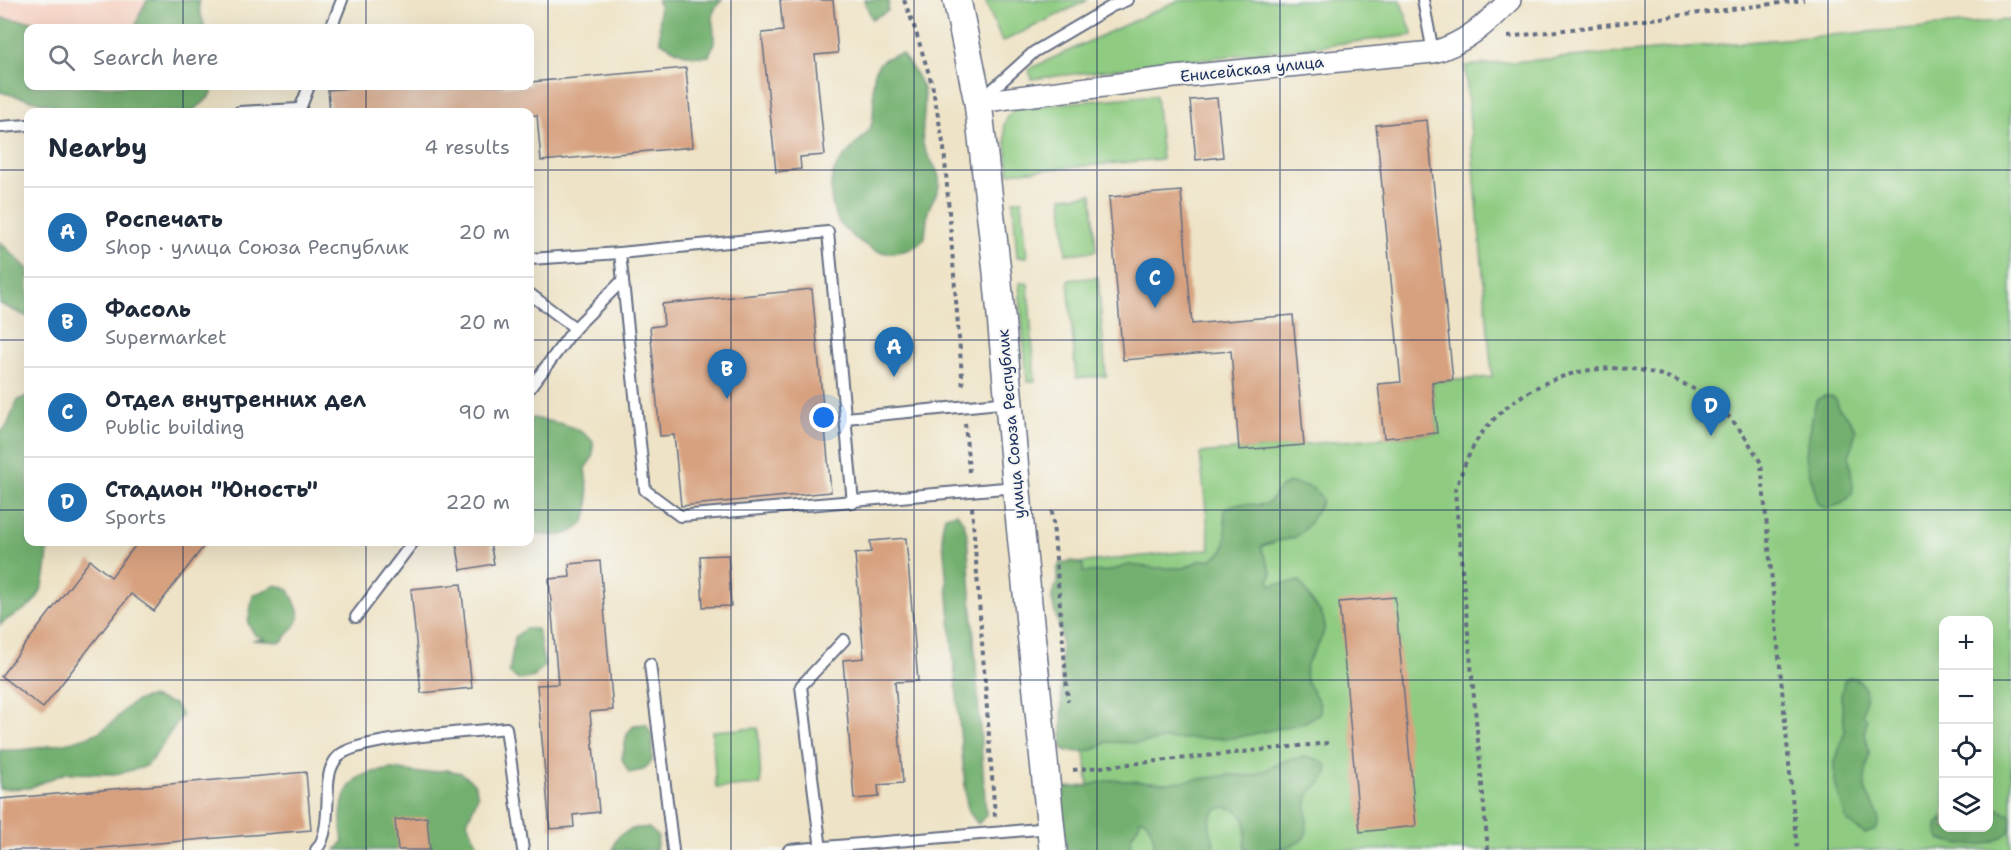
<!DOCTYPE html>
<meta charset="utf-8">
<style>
body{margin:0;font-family:"Shantell Sans",sans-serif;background:#f6f6f7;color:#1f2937}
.controls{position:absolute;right:18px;bottom:18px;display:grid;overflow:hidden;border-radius:12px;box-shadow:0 6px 24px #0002}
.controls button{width:54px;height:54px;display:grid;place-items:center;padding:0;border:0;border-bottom:2px solid #e0e1e3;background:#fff;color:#1f2937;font:30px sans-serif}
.you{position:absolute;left:824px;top:418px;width:21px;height:21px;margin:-15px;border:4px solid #fff;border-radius:50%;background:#1a73e8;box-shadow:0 0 0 9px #1a73e833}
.badge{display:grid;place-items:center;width:39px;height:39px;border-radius:50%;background:#1f6fb2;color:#fff;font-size:20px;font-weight:700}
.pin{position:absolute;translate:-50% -50px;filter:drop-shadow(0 2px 3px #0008)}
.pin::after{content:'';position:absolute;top:32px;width:21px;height:18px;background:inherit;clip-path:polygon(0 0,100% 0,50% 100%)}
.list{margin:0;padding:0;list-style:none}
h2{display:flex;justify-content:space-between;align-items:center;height:78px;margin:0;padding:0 24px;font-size:26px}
h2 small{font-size:20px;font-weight:400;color:#747a83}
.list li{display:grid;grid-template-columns:39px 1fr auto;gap:18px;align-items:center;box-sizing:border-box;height:90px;padding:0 24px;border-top:2px solid #e0e1e3}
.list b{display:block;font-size:22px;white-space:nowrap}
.list p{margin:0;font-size:20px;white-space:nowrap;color:#747a83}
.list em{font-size:20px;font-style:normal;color:#747a83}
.icon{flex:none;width:33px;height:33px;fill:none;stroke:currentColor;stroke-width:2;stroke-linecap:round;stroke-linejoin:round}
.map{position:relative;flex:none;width:2011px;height:850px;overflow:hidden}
.search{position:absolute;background:#fff;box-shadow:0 6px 24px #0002;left:24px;top:24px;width:510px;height:66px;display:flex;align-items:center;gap:15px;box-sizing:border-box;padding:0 21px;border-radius:12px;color:#747a83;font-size:22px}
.panel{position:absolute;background:#fff;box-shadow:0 6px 24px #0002;left:24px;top:108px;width:510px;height:438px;border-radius:12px}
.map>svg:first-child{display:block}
.built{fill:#f6d2c3}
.green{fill:#8fcc82;stroke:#557e70;stroke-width:1.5;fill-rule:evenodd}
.forest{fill:#73b070;stroke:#477067;stroke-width:1.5}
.building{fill:#d7a17f}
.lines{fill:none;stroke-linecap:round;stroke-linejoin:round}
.service-casing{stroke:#656e82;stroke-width:14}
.minor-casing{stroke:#656e82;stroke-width:24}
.tertiary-casing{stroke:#656e82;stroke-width:30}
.path{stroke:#656e82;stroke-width:4;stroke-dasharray:4.5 4.5;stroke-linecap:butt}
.service{stroke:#fff;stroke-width:10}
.minor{stroke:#fff;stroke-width:21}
.tertiary{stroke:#fff;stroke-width:27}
.grid{fill:none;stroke:#1b2f5e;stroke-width:1.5;stroke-opacity:0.55}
.labels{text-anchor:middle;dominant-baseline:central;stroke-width:4.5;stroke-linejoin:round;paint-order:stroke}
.street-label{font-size:16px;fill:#1b2f5e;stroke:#f6f6f2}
</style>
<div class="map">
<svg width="2011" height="850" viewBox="0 0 2011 850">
<rect width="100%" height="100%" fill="#f6f6f2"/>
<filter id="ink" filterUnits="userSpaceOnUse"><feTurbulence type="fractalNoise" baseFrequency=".0167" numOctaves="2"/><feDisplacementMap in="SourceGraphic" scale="12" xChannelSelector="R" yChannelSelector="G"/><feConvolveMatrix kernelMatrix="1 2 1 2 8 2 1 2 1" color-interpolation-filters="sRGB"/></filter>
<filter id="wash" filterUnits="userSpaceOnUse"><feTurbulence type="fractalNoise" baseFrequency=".008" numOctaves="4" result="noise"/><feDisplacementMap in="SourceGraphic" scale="24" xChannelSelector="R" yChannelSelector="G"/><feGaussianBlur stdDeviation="1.35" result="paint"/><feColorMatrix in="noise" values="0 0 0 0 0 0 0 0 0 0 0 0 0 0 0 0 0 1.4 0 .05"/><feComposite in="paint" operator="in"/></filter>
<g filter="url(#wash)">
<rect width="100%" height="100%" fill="#eee3c6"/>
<polygon class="built" points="0,0 188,0 183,28 28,28 0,38"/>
<g class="green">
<polygon points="985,0 1088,0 1002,42"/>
<polygon points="1179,0 1400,0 1413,35 1031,79 1029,69"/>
<path d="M2008 20 2011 58V850H1094L1068 564 1210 549 1200 453 1437 433 1432 382 1492 377 1465 66ZM1944 620H1988V828H1944Z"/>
<polygon points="1156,95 1162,159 1009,173 1004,125 1008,115 1018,107"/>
<polygon points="1092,194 1096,251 1066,254 1062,197"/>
<polygon points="1013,200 1022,200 1027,257 1017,257"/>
<polygon points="1098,277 1106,376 1076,378 1068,280"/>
<polygon points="1019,283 1028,283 1035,381 1027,382"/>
<polygon points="758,728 761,785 716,788 712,731"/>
</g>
<g class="forest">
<polygon points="147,0 199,0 199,8 205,28 135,28 140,13"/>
<path d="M657 0H722C705 17 716 23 714 42 714 46 710 51 709 56 689 59 676 51 660 41L659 3Z"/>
<polygon points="864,0 889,0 888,11 872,19"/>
<polygon points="0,18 38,22 54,28 28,28 28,86 214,86 211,95 202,104 192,111 185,112 66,109 0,92"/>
<path d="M902 54C909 65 919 76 923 89 928 106 920 127 923 144 926 158 942 170 939 186 938 194 930 202 928 211 926 219 927 230 924 238 917 252 886 256 874 250 863 244 847 233 839 222 832 212 829 189 832 178 836 156 868 139 872 123 879 95 859 59 902 54Z"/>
<polygon points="0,242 28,269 28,317 0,304"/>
<path d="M28 395V542H49C46 563 48 593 28 607 19 614 8 617 0 625V433L7 426 17 401Z"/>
<polygon points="1825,396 1833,397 1837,401 1838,408 1848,417 1856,430 1849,457 1853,487 1852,493 1843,503 1826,509 1818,503 1807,463 1806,453 1814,408 1818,399"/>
<path d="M533 418C555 423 579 424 593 442V457L585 468C588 495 598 528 561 535 549 537 540 535 530 529V419Z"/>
<path d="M1290 483C1304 485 1318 486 1322 501 1315 513 1308 530 1295 537 1285 541 1274 540 1261 547L1272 574 1269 579 1271 585 1300 581C1305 586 1305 592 1309 597 1314 605 1323 612 1324 621 1328 643 1301 657 1306 679 1309 691 1323 700 1320 713L1304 723 1235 738 1165 739 1143 743 1107 742 1095 749 1081 752 1068 751 1062 748 1061 635 1052 601V595L1057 583V570L1060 563 1072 561 1083 565V572L1109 571 1129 565 1156 568H1184L1198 561 1212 559 1223 551 1225 545 1226 531 1224 510C1237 499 1251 507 1266 504 1275 501 1272 488 1290 483Z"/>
<polygon points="957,513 964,523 967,535 986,815 978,824 968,811 966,798 942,529 945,516"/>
<path d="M277 585 289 590C303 619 303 618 281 642L252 640 266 639 255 635 248 623 253 595Z"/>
<path d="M525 629H537C542 642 540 653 545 665L534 677 519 680 509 673 515 637Z"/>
<path d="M1850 677C1871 682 1866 697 1863 714L1867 720C1862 738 1868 737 1869 753 1869 765 1862 779 1866 791 1871 805 1885 815 1876 830L1865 834 1847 821 1835 784V762L1845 731 1841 696 1844 681Z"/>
<path d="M150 697 174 704 182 715 152 760 144 767 116 774 65 773 29 788 0 789V750C24 752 86 742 105 728 124 715 124 702 150 697Z"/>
<polygon points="646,724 652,735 652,761 643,770 629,773 622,759 627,734 634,725"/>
<path d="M1304 757C1315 758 1321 759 1328 767 1326 785 1311 786 1308 797 1304 808 1309 822 1306 834 1300 850 1264 850 1247 850L1244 846C1245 839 1247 829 1245 822 1239 808 1220 800 1211 817 1206 826 1215 840 1215 850H1154C1155 837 1152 831 1146 820L1140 819 1139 825 1132 835 1129 850H1067L1058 808 1061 788 1085 786 1111 780 1167 783 1230 775 1253 776 1287 760Z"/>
<path d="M392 769 421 773 447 770 461 773 474 783 478 796 467 822 480 850H336L343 842C339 820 339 785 364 775 372 771 383 771 392 769Z"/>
<path d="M1989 807 1999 809 2011 816 2010 831C1987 850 1969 847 1940 839 1936 831 1935 823 1943 818L1944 828H1988Z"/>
<path d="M636 828H649L658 837 656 850H613C615 836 622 832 636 828Z"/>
</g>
<g id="blocks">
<g class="building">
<polygon points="780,0 833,0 838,53 815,55 825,155 800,157 801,169 776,172 762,33 783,31"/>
<polygon points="686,68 693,147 541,161 537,115 530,116 530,112 330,112 328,90 375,86 530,86 530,82"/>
<polygon points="1217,98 1223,157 1196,160 1190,100"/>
<polygon points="1427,120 1453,380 1432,382 1437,433 1384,438 1378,384 1401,382 1376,125"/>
<polygon points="1181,191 1192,324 1293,315 1304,445 1239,450 1231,351 1123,360 1109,197"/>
<polygon points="812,289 831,492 681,506 674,435 660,436 650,327 664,325 662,304"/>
<polygon points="906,538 918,681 895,682 903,783 878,785 879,797 854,799 843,660 864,658 855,554 871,552 870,541"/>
<polygon points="138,542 207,542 154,611 131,594 43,708 1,676 90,560 111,577"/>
<polygon points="456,542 490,542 494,564 461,570"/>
<polygon points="728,555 731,606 703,607 700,556"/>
<polygon points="600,561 613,710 590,712 599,812 573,815 574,827 550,829 537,685 558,684 549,579 570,577 569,564"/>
<polygon points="461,584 472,688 421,693 411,589"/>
<polygon points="1395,597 1416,826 1360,832 1339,602"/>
<polygon points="306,772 311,830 78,850 0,850 0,799"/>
<polygon points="427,817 430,850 398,850 395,820"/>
</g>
</g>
</g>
<g filter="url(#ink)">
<use href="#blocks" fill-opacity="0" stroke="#656e82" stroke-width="1.5"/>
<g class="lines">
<g class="service-casing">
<g id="service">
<polyline points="1423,0 1433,52"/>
<polyline points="331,28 342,0"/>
<polyline points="983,98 1034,52 1112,6 1127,0"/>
<polyline points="239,112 300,109 309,86"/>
<polyline points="0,127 28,125"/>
<polyline points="530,259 620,253"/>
<polyline points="530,294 575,328 623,280"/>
<polyline points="530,388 575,328"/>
<polyline points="846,418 1010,402"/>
<polyline points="853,503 828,232 620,253 645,490 680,516 1016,487"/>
<polyline points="356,617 413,542"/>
<polyline points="650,664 673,850"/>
<path d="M316 850C329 837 327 802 328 784 329 773 331 763 340 755 361 737 474 732 506 728L523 850"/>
<polyline points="789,850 1051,828"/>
<polyline points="821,850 801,686 844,640"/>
</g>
</g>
<g class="minor-casing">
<path id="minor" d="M978 102 1174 77 1433 52C1465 44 1487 23 1510 0"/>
</g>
<g class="tertiary-casing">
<polyline id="tertiary" points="957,0 978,102 997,272 1019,514 1053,850"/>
</g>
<g class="path">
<polyline points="904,0 915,29 932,84 944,148 963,389"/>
<polyline points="1508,37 1804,0"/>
<polyline points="965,423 969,472"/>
<polyline points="972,507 995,817"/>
<polyline points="1052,511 1068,701"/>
<polyline points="1073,770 1328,743"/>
<path d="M1488 850 1455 491C1462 471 1469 451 1482 433 1540 357 1658 344 1727 415 1741 429 1751 446 1761 463L1797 850"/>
</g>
<use href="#service" class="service"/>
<use href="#minor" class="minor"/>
<use href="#tertiary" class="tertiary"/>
</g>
</g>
<path class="grid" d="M183 0V28M366 0V28M548 0V850M731 0V850M914 0V850M1097 0V850M1280 0V850M1463 0V850M1645 0V850M1828 0V850M183 86V112M366 86V112M0 170H28M530 170H2011M0 340H28M530 340H2011M0 510H28M530 510H2011M183 542V850M366 542V850M0 680H1944M1988 680H2011"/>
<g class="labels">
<g class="street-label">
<text transform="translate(1252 69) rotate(-6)">Енисейская улица</text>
<text transform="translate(1011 424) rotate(-95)">улица Союза Республик</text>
</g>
</g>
</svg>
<div class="controls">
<button>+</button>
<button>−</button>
<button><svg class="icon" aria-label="locate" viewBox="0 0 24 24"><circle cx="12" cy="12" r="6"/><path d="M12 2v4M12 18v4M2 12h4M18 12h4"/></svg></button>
<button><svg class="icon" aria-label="layers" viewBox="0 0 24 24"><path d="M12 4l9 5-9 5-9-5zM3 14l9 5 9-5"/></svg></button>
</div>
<div class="you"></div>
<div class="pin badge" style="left:894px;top:377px">A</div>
<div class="pin badge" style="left:727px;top:399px">B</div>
<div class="pin badge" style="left:1155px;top:308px">C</div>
<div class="pin badge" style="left:1711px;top:436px">D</div>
<div class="search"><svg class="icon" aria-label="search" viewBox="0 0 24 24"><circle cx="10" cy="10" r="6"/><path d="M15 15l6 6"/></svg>Search here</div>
<section class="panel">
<h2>Nearby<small>4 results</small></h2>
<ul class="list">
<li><span class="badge">A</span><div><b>Роспечать</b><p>Shop · улица Союза Республик</p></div><em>20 m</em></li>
<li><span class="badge">B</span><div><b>Фасоль</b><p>Supermarket</p></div><em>20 m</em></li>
<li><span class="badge">C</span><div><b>Отдел внутренних дел</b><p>Public building</p></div><em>90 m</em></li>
<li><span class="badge">D</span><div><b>Стадион &quot;Юность&quot;</b><p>Sports</p></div><em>220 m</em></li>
</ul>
</section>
</div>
